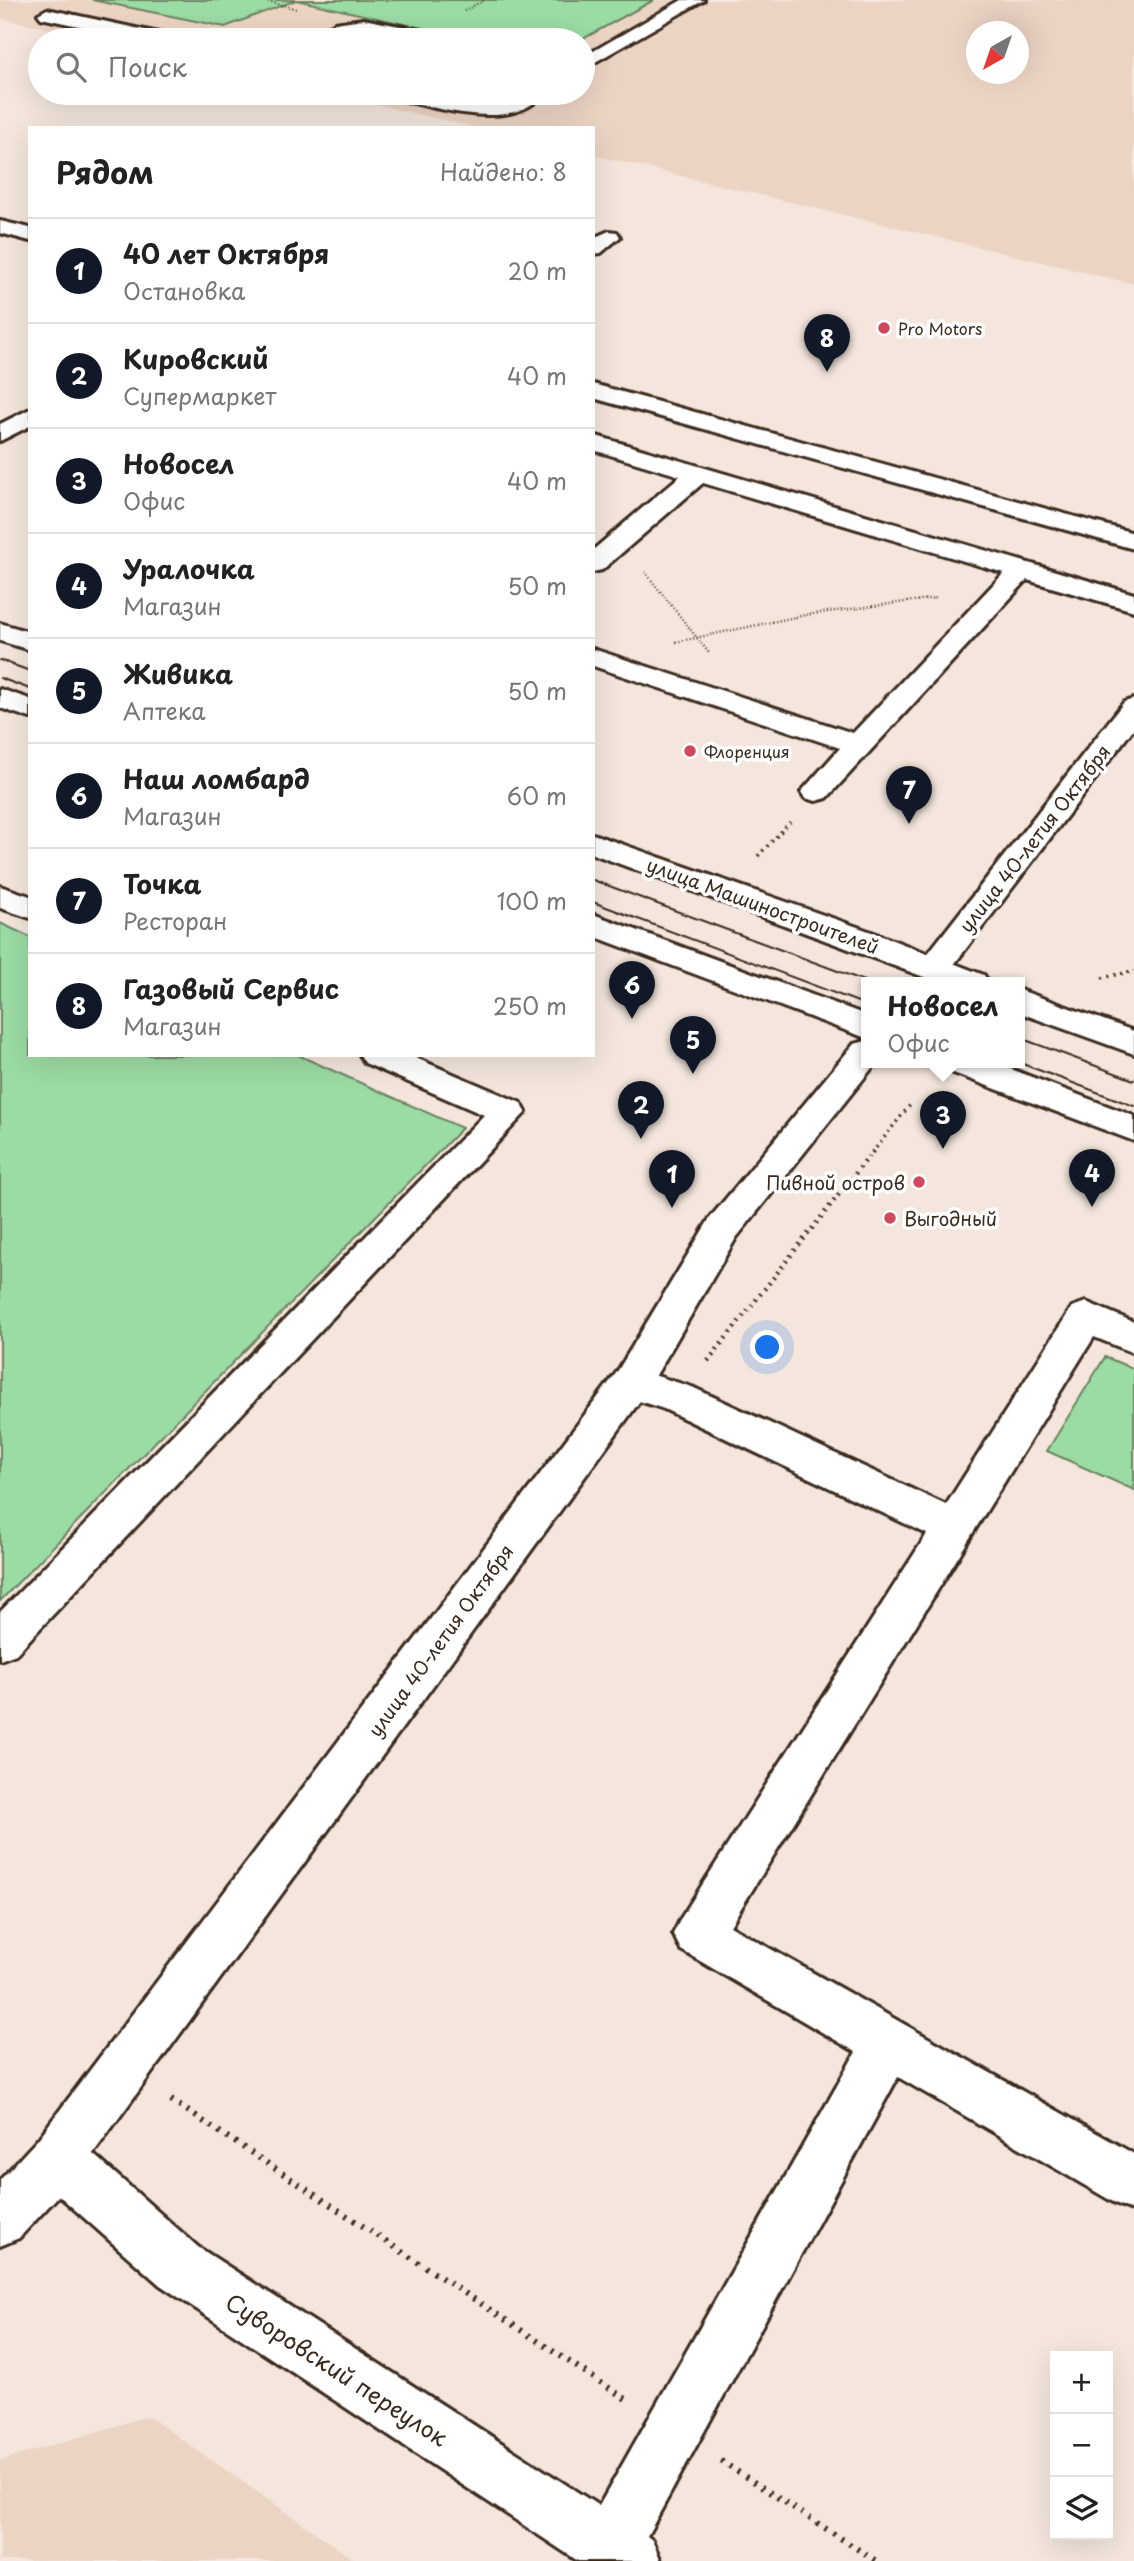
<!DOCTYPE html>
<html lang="ru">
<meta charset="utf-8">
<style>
body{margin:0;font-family:"Playpen Sans",sans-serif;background:#f2f2f2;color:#222}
.controls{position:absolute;right:21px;bottom:21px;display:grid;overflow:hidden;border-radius:0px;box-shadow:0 7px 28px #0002}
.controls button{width:63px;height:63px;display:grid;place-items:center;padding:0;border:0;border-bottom:2px solid #e0e0e0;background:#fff;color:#222;font:35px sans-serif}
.compass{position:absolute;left:966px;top:21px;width:63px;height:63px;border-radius:50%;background:#fff;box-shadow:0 7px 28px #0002;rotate:220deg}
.you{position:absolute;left:768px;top:1348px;width:24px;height:24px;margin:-18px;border:5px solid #fff;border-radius:50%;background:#1a73e8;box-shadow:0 0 0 10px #1a73e833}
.badge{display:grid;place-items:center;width:46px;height:46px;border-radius:50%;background:#111827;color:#fff;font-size:23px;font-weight:700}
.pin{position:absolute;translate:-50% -58px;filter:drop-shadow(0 2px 4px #0008)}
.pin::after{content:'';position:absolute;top:37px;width:24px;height:21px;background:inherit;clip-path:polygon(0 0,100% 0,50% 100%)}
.popup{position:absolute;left:861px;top:977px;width:164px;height:91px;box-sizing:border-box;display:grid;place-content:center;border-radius:0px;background:#fff;filter:drop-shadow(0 2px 5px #0005);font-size:23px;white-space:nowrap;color:#767676}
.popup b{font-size:26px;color:#222}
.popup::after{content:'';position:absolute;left:50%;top:100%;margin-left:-14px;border:14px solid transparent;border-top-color:#fff}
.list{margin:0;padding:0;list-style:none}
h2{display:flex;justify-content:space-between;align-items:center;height:91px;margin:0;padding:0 28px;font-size:30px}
h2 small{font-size:23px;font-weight:400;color:#767676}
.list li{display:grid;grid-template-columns:46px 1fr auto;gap:21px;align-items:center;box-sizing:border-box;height:105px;padding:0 28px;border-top:2px solid #e0e0e0}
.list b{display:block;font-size:26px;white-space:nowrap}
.list p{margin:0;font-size:23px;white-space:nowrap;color:#767676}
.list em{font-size:23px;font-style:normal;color:#767676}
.icon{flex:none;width:38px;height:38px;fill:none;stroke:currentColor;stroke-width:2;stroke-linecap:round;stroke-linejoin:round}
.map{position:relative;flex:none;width:1134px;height:2561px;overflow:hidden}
.search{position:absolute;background:#fff;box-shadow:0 7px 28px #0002;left:28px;top:28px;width:567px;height:77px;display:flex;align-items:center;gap:18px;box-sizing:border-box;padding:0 24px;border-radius:38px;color:#767676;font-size:26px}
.panel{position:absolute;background:#fff;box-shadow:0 7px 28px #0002;left:28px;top:126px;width:567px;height:931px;border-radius:0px}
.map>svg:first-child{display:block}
.built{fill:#ecd4c4;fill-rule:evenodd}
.green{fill:#9bdba4;stroke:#6b8261;stroke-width:2}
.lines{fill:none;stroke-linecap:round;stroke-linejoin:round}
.minor-casing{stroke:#3b2a1e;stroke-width:6}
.major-casing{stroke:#3b2a1e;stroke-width:6}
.path-far3{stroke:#3b2a1e;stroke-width:2.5;stroke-dasharray:1 2.5;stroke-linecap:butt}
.path-far2{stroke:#3b2a1e;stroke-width:3.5;stroke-dasharray:2 4.5;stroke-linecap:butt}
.path-far1{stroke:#3b2a1e;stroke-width:4.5;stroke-dasharray:2 5;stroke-linecap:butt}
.path{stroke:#3b2a1e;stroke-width:6;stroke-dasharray:2.5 7;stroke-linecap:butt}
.minor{fill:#fff;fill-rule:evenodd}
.major{fill:#fff;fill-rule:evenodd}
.tram{stroke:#3b2a1e;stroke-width:2}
.poi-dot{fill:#d1495b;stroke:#fff;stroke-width:2.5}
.labels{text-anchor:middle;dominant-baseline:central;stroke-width:7;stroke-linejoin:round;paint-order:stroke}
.far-poi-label{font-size:16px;fill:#3b2a1e;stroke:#fff;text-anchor:start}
.street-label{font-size:19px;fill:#3b2a1e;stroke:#fff}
.poi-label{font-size:19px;fill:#3b2a1e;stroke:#fff;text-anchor:end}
.near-street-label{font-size:23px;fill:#3b2a1e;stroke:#fff}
</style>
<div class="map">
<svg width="1134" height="2561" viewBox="0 0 1134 2561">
<rect width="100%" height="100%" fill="#f4e6dc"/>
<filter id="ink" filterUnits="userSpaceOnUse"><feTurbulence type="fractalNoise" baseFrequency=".0143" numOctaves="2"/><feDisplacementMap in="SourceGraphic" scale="14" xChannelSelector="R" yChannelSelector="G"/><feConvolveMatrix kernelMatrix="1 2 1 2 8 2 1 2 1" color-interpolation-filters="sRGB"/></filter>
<g filter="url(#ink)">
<g class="built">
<path d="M0 0H1134V284L593 155V128H478L326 93H583V40H97L0 18ZM976 32H1018V74H976Z"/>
<polygon points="148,2416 356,2561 0,2561 0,2461"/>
</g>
<g class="green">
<polygon points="92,0 654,0 581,40 476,40 296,0 225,27"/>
<polygon points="0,923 30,937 30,1055 298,1055 462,1128 0,1601"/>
<polygon points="1105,1357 1134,1369 1134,1490 1047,1451"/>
</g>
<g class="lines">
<g class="minor-casing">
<g id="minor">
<polygon points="682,0 704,0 583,69 583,57"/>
<polygon points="47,9 168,35 177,40 144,40 41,18 38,14"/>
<polygon points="363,19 447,35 456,40 420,40 363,29 345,32 328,40 306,40 335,23"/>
<path d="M389 93H421L486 104 506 102 522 93H544C513 134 433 107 391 97Z"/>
<polygon points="0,221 30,228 30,241 0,233"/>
<polygon points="609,231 617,232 620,237 601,253 593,254 593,238"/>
<polygon points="593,384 1134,533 1134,549 593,398"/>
<polygon points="30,409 30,426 0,441 0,424"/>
<polygon points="593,435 1134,594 1134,611 1027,580 827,798 816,801 805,798 801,792 840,748 593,666 593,649 853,733 1004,573 703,483 602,570 593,572 593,550 680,476 593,450"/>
<polygon points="1134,699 1134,728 946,975 934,979 922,975 917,968 922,961 1124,702"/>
<polygon points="0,886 30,896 30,918 0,908"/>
<polygon points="360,1055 409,1055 521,1103 526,1112 16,1654 0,1660 0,1612 484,1115 365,1063"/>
<polygon points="1086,1302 1134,1322 1134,1353 1094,1337 730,1926 1134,2154 1134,2211 1115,2203 898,2077 647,2536 652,2540 661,2561 578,2561 160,2285 38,2177 30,2158 38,2139 57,2131 76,2139 198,2247 599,2506 856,2052 681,1950 673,1934 681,1918 927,1534 664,1409 617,1394 611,1383 617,1372 631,1368 692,1387 946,1505 1072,1307"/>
</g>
</g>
<g class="major-casing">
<g id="major">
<polygon points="0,623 30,632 30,650 0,641"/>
<polygon points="0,689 30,699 30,718 0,708"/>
<polygon points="593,834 869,931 984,975 989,983 940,983 593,854"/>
<polygon points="593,914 866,1015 866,1038 593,936"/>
<polygon points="1020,990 1134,1031 1134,1054 1020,1013"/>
<polygon points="866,1041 866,1063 876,1063 736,1238 645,1394 76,2177 19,2238 0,2246 0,2180 38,2139 617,1372 710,1218 854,1044"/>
<polygon points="943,1063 995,1063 1134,1116 1134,1141 948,1071"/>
</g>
</g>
<g class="path-far3">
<polyline points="261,0 298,9"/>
<polyline points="464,11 484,0"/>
<polyline points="645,572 709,653"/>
<polyline points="676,642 805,615 936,598"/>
</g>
<g class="path-far2">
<polyline points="758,856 790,822"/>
<polyline points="1102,978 1134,971"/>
<polyline points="872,1153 910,1105"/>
</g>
<polyline class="path-far1" points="708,1361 873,1151"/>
<g class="path">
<polyline points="171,2100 626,2399"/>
<polyline points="721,2461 876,2561"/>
</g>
<use href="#minor" class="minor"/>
<use href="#major" class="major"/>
<g class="tram">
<polyline points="0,660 30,671"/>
<polyline points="0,678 30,689"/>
<polyline points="593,880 870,983"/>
<polyline points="593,902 866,1005"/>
<polyline points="1020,1038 1134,1080"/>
<polyline points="1020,1063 1134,1106"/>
</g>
</g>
</g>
<g class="poi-dot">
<circle cx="884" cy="328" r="7"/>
<circle cx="690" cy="751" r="7"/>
<circle cx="919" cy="1182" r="7"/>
<circle cx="890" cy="1218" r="7"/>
</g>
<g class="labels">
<g class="far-poi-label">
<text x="898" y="328">Pro Motors</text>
<text x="704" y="751">Флоренция</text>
</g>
<g class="street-label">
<text transform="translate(1034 838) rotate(-52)">улица 40-летия Октября</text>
<text transform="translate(763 905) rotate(20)">улица Машиностроителей</text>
<text transform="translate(440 1640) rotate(-54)">улица 40-летия Октября</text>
</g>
<g class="poi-label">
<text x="905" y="1182">Пивной остров</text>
<text x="904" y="1218" text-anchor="start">Выгодный</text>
</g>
<g class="near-street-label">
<text transform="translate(337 2369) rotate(33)">Суворовский переулок</text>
</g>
</g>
</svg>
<div class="controls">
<button>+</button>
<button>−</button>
<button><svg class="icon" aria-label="layers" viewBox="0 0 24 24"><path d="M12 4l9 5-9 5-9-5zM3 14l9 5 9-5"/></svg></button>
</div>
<svg class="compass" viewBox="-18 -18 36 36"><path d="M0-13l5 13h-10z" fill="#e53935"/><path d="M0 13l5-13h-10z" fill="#767676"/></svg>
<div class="you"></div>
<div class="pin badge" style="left:672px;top:1208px">1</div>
<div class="pin badge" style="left:641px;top:1139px">2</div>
<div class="pin badge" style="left:943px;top:1149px">3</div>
<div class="popup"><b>Новосел</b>Офис</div>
<div class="pin badge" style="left:1092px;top:1207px">4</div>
<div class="pin badge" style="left:693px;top:1074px">5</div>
<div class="pin badge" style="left:632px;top:1019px">6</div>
<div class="pin badge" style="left:909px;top:824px">7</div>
<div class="pin badge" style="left:827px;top:372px">8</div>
<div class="search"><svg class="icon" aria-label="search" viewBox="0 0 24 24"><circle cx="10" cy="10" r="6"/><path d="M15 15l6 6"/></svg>Поиск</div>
<section class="panel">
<h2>Рядом<small>Найдено: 8</small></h2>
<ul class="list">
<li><span class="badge">1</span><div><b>40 лет Октября</b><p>Остановка</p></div><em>20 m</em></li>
<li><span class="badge">2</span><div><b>Кировский</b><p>Супермаркет</p></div><em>40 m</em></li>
<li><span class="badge">3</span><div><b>Новосел</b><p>Офис</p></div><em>40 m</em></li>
<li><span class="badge">4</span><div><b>Уралочка</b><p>Магазин</p></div><em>50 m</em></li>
<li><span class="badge">5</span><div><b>Живика</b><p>Аптека</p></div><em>50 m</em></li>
<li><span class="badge">6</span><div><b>Наш ломбард</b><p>Магазин</p></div><em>60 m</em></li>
<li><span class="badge">7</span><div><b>Точка</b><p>Ресторан</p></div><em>100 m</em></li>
<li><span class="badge">8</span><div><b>Газовый Сервис</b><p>Магазин</p></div><em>250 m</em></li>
</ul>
</section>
</div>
